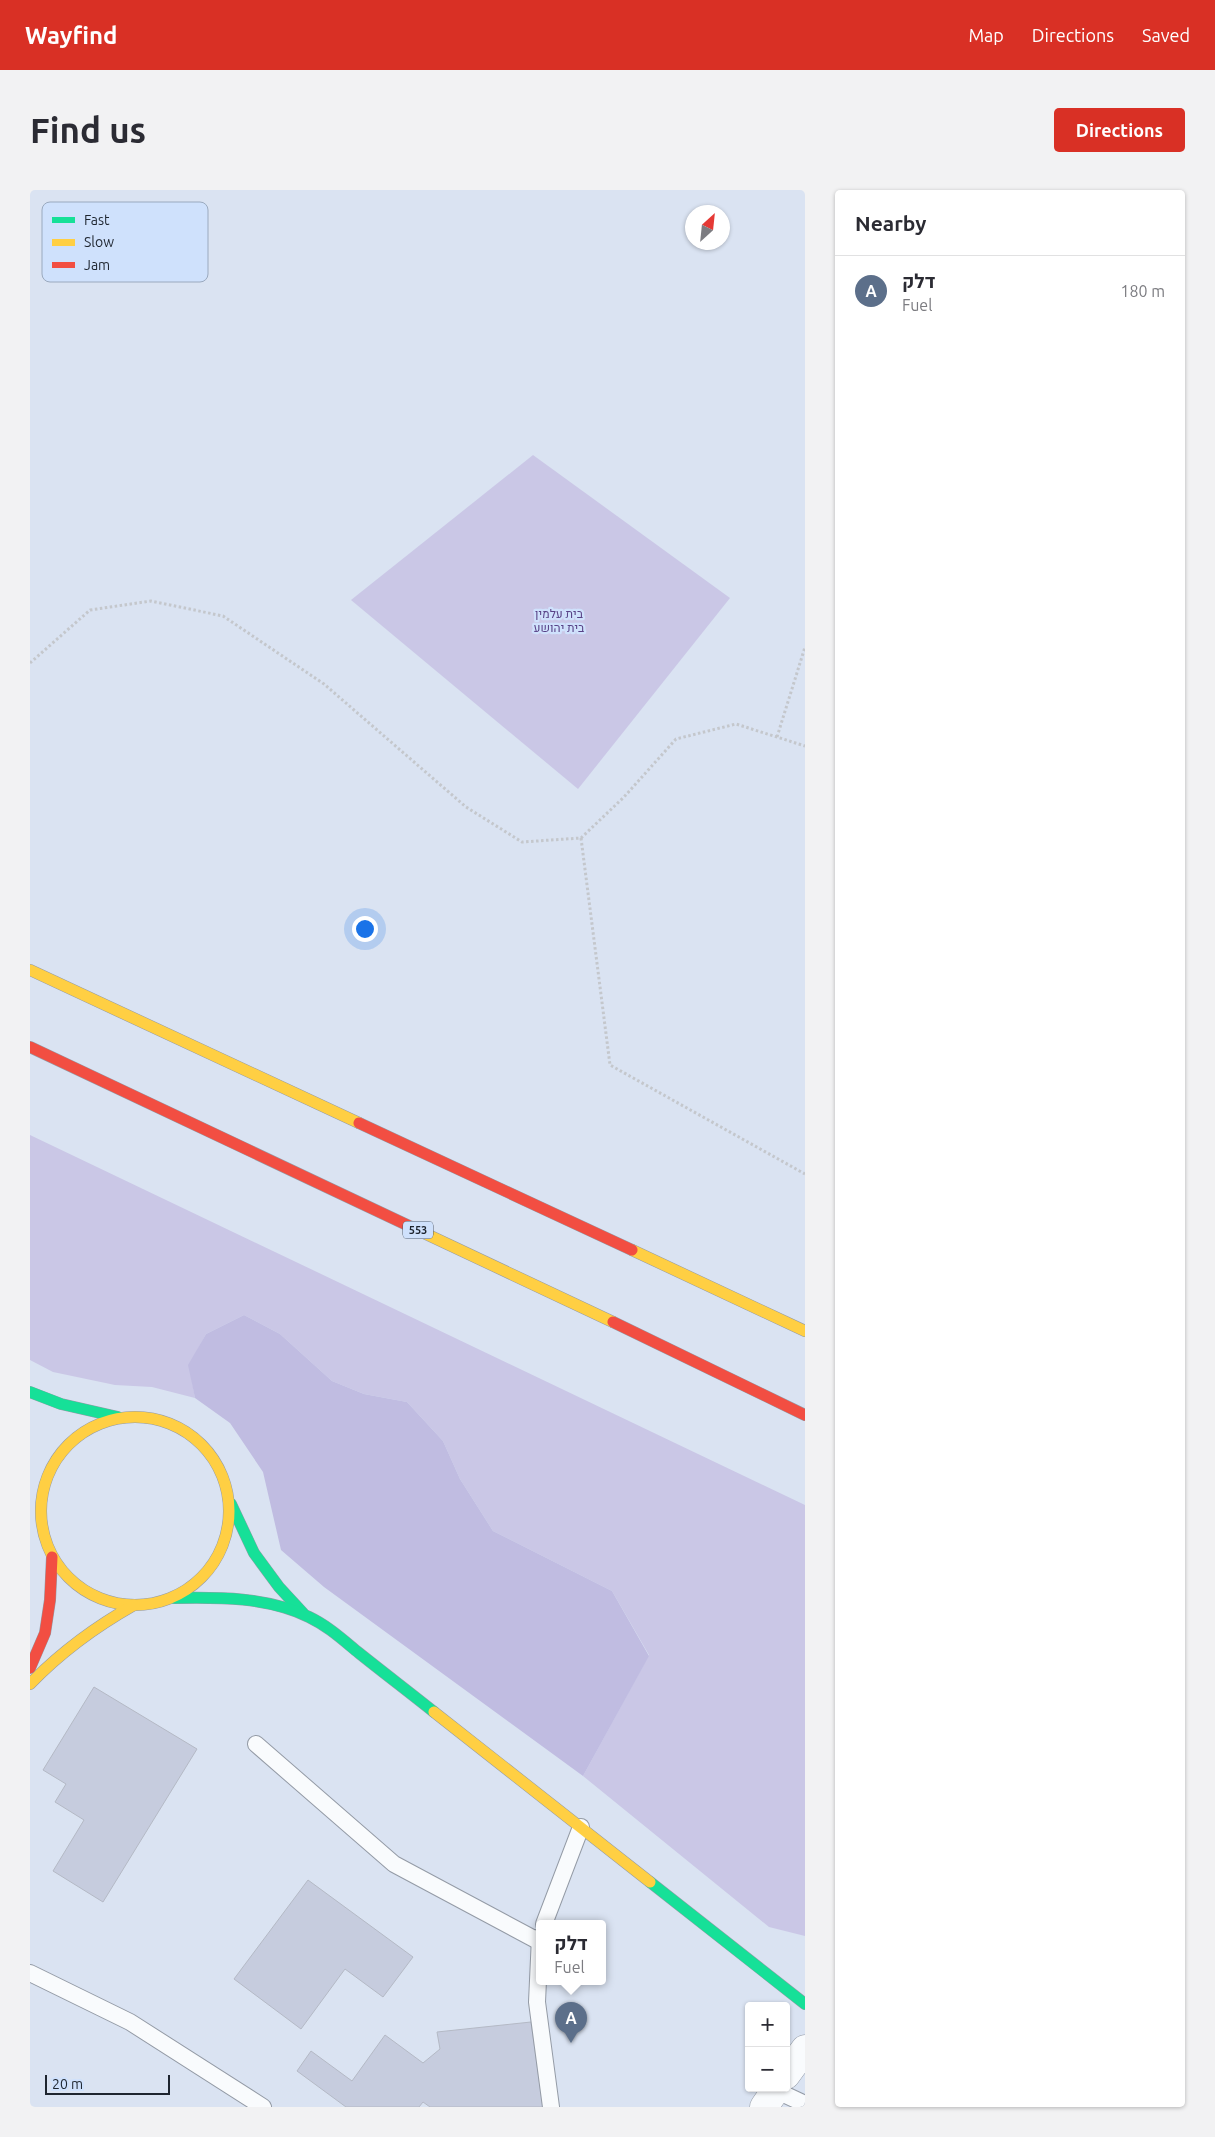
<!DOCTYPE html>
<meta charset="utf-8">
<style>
body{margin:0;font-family:Ubuntu,Heebo,sans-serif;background:#f2f2f3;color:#2b2b33}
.controls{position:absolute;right:15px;bottom:15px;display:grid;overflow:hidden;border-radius:5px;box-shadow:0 1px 4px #0004}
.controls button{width:45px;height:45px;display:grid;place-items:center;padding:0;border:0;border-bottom:1px solid #e1e1e2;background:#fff;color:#2b2b33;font:25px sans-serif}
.compass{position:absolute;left:655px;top:15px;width:45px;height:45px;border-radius:50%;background:#fff;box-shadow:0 1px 4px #0004;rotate:27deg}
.scale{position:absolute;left:15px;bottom:12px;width:125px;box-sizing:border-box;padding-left:5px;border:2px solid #1e252f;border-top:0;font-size:14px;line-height:18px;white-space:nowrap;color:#1e252f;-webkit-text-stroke:4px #cfe1fc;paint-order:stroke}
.you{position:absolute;left:334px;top:738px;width:18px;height:18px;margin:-12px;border:4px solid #fff;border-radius:50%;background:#1a73e8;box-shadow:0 0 0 8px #1a73e833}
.badge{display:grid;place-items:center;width:32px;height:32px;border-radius:50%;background:#d93025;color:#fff;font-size:16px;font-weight:700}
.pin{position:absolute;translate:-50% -41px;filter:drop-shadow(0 1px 2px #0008)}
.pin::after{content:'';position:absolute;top:26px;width:18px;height:15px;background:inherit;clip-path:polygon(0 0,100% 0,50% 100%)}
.popup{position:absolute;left:506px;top:1730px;width:70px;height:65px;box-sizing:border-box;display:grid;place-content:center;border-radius:5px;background:#fff;filter:drop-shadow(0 1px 4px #0005);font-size:16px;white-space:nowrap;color:#7c7c81}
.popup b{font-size:19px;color:#2b2b33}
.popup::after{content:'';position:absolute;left:50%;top:100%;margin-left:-10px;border:10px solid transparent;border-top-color:#fff}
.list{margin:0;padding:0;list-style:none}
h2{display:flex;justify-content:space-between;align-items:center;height:65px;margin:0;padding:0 20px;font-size:21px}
h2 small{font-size:16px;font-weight:400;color:#7c7c81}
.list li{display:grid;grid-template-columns:32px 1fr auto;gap:15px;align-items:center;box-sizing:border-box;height:70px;padding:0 20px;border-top:1px solid #e1e1e2}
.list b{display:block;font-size:19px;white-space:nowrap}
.list p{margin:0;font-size:16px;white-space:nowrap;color:#7c7c81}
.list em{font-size:16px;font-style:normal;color:#7c7c81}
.map{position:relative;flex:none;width:775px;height:1917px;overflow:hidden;border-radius:5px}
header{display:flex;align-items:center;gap:30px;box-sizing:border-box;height:70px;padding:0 25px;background:#d93025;color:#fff}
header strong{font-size:24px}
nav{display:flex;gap:28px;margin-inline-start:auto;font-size:18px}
.intro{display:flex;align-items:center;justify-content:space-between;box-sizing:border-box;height:120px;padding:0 30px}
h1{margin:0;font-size:35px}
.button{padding:12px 22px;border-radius:5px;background:#d93025;color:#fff;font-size:18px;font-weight:700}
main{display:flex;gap:30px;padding:0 30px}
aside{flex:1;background:#fff;border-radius:5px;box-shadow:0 1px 4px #0004}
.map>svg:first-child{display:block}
.green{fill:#cac7e6}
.forest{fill:#c0bce1}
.building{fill:#c6ccde;stroke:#b4b9c5}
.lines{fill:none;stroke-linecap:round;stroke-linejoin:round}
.lane-casing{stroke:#949ba6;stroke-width:18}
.street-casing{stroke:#949ba6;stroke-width:29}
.fast-casing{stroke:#949ba6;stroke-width:12}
.slow-casing{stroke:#949ba6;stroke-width:12}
.jam-casing{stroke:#949ba6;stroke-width:12}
.path{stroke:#c4c7cc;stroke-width:3;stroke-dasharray:2.5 2.5;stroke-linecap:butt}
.lane{stroke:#f9fbfd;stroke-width:16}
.street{stroke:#f9fbfd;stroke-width:28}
.fast{stroke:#16e098;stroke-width:11}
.slow{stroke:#ffcf43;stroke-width:11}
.jam{stroke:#f24e42;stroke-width:11}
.labels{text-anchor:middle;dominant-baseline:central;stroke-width:4.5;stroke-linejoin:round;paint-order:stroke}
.shield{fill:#cfe1fc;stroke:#535d6c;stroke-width:1}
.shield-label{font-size:11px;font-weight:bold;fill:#1e252f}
.park-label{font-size:12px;fill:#594387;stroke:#cfe1fc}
.key{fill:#cfe1fc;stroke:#9aa9be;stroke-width:1}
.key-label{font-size:14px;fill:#1e252f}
</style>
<header>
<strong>Wayfind</strong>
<nav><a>Map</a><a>Directions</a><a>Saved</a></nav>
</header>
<div class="intro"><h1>Find us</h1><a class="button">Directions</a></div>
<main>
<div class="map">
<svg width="775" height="1917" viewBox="0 0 775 1917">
<rect width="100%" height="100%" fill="#dae3f2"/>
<g class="green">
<polygon points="503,265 700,408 548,599 321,410"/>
<polygon points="0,945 775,1315 775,1746 739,1737 553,1586 619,1465 582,1401 463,1341 430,1289 413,1251 377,1212 334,1204 302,1191 250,1144 214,1125 176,1144 159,1175 165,1208 122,1197 85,1195 23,1182 0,1170"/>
</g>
<polygon class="forest" points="214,1125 250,1144 302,1191 334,1204 377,1212 413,1251 430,1289 463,1341 582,1401 619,1466 553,1586 294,1397 251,1360 233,1282 200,1233 165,1208 158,1175 176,1144"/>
<g class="building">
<polygon points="64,1497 167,1559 73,1712 23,1681 54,1630 25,1612 36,1594 13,1580"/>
<polygon points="278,1690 383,1767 353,1807 315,1779 271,1839 204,1789"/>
<polygon points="501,1832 513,1917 400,1917 393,1912 389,1917 316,1917 267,1881 281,1861 322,1891 355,1845 393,1873 410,1859 407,1842"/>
</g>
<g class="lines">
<g class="lane-casing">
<g id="lane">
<polyline points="226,1554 364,1674 508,1751"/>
<polyline points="514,1734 551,1637"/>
<polyline points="510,1747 507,1812 521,1917"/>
<polyline points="0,1783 100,1832 233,1917"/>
<polyline points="745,1900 775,1914"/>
</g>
</g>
<g class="street-casing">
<g id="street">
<polyline points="756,1885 775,1859"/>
<polyline points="734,1917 747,1898"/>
</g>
</g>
<g class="fast-casing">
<g id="fast">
<polyline points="0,1202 31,1214 88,1227"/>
<polyline points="201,1314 224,1363 249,1397 273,1423"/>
<path d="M144 1408C189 1407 238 1407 279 1427 298 1436 313 1450 329 1463 354 1483 379 1502 404 1522"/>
<polyline points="620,1692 775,1814"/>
</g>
</g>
<g class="slow-casing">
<g id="slow">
<polyline points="0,780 329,933"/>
<polyline points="394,1043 583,1132"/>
<polyline points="602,1060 775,1141"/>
<circle cx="105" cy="1321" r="94"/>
<path d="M0 1494C31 1462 65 1437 104 1415"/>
<polyline points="404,1522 620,1692"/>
</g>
</g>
<g class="jam-casing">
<g id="jam">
<polyline points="0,857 394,1043"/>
<polyline points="329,933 602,1060"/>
<polyline points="583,1132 775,1225"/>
<polyline points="0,1478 15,1443 20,1410 22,1367"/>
</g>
</g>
<g class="path">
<polyline points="0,473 60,420 121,411 193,426 294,494 436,617 492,652 551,648 594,607 646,549 706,534 775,556"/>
<polyline points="747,547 775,457"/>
<polyline points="551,648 580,875 775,984"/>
</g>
<use href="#lane" class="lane"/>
<use href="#street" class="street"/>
<use href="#fast" class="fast"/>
<use href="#slow" class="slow"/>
<use href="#jam" class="jam"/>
</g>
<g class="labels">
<rect class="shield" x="373" y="1031.5" width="30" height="17" rx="4"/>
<g class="shield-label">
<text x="388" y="1040">553</text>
</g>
<g class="park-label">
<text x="529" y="423">בית עלמין<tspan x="529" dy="14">בית יהושע</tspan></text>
</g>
</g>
<rect x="12" y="12" width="166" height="80" rx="8" class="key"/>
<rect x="22" y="27" width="23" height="6" fill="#16e098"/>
<rect x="22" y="49" width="23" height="7" fill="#ffcf43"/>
<rect x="22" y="72" width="23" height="6" fill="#f24e42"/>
<g class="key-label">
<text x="54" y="35">Fast</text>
<text x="54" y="57">Slow</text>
<text x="54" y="80">Jam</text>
</g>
</svg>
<div class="controls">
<button>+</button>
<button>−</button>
</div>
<svg class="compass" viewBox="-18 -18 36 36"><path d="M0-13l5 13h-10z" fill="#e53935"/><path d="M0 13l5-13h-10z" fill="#7c7c81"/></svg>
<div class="scale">20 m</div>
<div class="you"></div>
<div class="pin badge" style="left:541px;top:1853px;background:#5c6f8a">A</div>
<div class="popup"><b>דלק</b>Fuel</div>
</div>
<aside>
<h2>Nearby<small></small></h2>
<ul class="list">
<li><span class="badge" style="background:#5c6f8a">A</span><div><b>דלק</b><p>Fuel</p></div><em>180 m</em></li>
</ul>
</aside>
</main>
